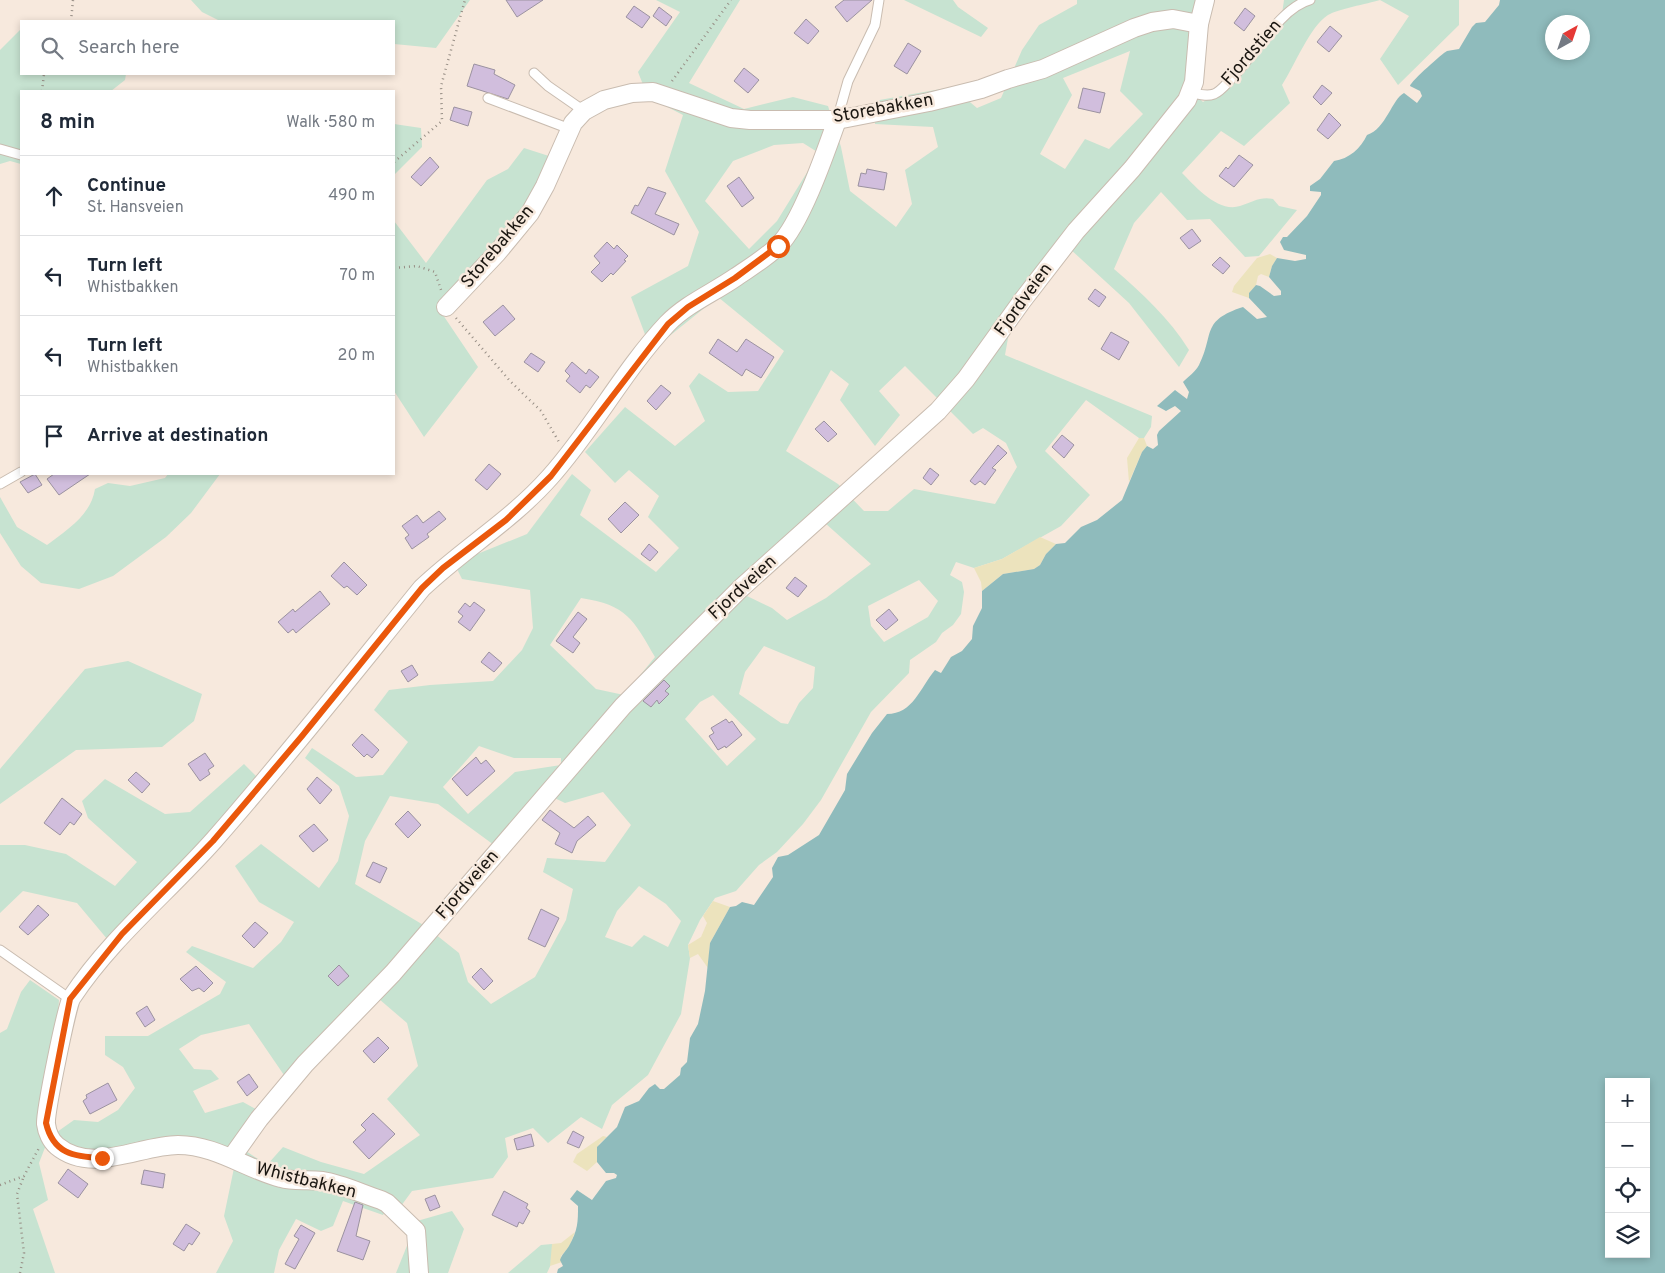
<!DOCTYPE html>
<meta charset="utf-8">
<style>
body{margin:0;font-family:Overpass,sans-serif;background:#f6f6f7;color:#1f2937}
.controls{position:absolute;right:15px;bottom:15px;display:grid;overflow:hidden;border-radius:0px;box-shadow:0 2px 8px #0003}
.controls button{width:45px;height:45px;display:grid;place-items:center;padding:0;border:0;border-bottom:1px solid #e0e1e3;background:#fff;color:#1f2937;font:25px sans-serif}
.compass{position:absolute;left:1545px;top:15px;width:45px;height:45px;border-radius:50%;background:#fff;box-shadow:0 2px 8px #0003;rotate:40deg}
.stop{position:absolute;width:15px;height:15px;margin:-11px;border:4px solid #ea580c;border-radius:50%;background:#fff}
.stop.end{background:#ea580c;border-color:#fff;box-shadow:0 1px 5px #0008}
.list{margin:0;padding:0;list-style:none}
h2{display:flex;justify-content:space-between;align-items:center;height:65px;margin:0;padding:0 20px;font-size:21px}
h2 small{font-size:16px;font-weight:400;color:#747a83}
.list li{display:grid;grid-template-columns:32px 1fr auto;gap:15px;align-items:center;box-sizing:border-box;height:80px;padding:0 20px;border-top:1px solid #e0e1e3}
.list b{display:block;font-size:19px;white-space:nowrap}
.list p{margin:0;font-size:16px;white-space:nowrap;color:#747a83}
.list em{font-size:16px;font-style:normal;color:#747a83}
.icon{flex:none;width:28px;height:28px;fill:none;stroke:currentColor;stroke-width:2;stroke-linecap:round;stroke-linejoin:round}
.map{position:relative;flex:none;width:1665px;height:1273px;overflow:hidden}
.search{position:absolute;background:#fff;box-shadow:0 2px 8px #0003;left:20px;top:20px;width:375px;height:55px;display:flex;align-items:center;gap:12px;box-sizing:border-box;padding:0 18px;border-radius:0px;color:#747a83;font-size:19px}
.panel{position:absolute;background:#fff;box-shadow:0 2px 8px #0003;left:20px;top:90px;width:375px;height:385px;border-radius:0px}
.map>svg:first-child{display:block}
.green{fill:#c7e3d1;fill-rule:evenodd}
.sand{fill:#ece3bd}
.water{fill:#8fbbbc;fill-rule:evenodd}
.building{fill:#d1bedd;stroke:#9b92a0}
.lines{fill:none;stroke-linecap:round;stroke-linejoin:round}
.lane-casing{stroke:#c9bcb0;stroke-width:11}
.street-casing{stroke:#c9bcb0;stroke-width:20}
.path{stroke:#978e85;stroke-width:2.5;stroke-dasharray:1 4;stroke-linecap:butt}
.lane{stroke:#fff;stroke-width:9}
.street{stroke:#fff;stroke-width:18}
.route{stroke:#ea580c;stroke-width:6}
.labels{text-anchor:middle;dominant-baseline:central;stroke-width:5;stroke-linejoin:round;paint-order:stroke}
.street-label{font-size:18px;fill:#1a1611;stroke:#f7e9dd}
</style>
<div class="map">
<svg width="1665" height="1273" viewBox="0 0 1665 1273">
<rect width="100%" height="100%" fill="#f7e9dd"/>
<g class="green">
<polygon points="191,0 470,0 436,48 394,44 394,21 220,21 202,12"/>
<path d="M656 0H740L689 83 744 109 793 97 828 106 841 147 850 191 896 227 912 204 905 170 938 147 933 127 875 124 874 101 952 87 977 108 1001 98 1022 50 1039 25 1077 4V0H1200L1189 27 1187 87 1203 102 1232 83 1282 14 1284 0H1380C1367 4 1338 9 1328 15 1310 26 1294 67 1282 85L1290 103 1244 146 1221 131 1182 173C1195 186 1218 213 1240 206 1252 202 1261 196 1273 199L1279 206 1297 210 1259 256 1245 257 1210 219 1187 220 1161 192 1134 223 1114 269C1143 294 1169 318 1189 350L1179 367 1129 303 1069 248 1010 327 1005 355 1152 416 1151 427 1144 438H1139L1086 400 1045 451 1090 495 1061 526 1002 559 974 568 956 562 950 575 962 582 964 592 961 614 953 625 942 633 936 642 910 660 909 673 871 712 821 800 803 824 777 852 759 865 736 891 715 898 700 920 688 945 690 958 681 1014 648 1075 612 1105 602 1129 581 1117 548 1143 533 1128 505 1138 508 1157 493 1178 412 1191 401 1206 391 1202 383 1215 343 1201 333 1226 321 1231 296 1219 279 1250 274 1273H216L233 1241 224 1216 234 1168 226 1147 76 1152 46 1145 39 1163 48 1200 33 1209 55 1273H0V1033L7 1029 21 992 30 980 59 1000 56 1039 41 1116 57 1132 74 1120 98 1122 118 1110 135 1088 123 1067 105 1055V1036H148L220 994 226 982 186 952 192 946 253 968 281 942 294 922 259 902 235 866 261 844 319 888 338 861 349 816 339 786 305 758 312 748 356 777 383 775 408 742 374 710 389 690 430 685 493 681 522 650 533 628 530 590 462 579 458 571 460 561 527 534 572 474 591 490 580 515 656 572 679 548 648 517 659 496 629 470 615 483 585 452 625 407 675 446 705 421 689 386 699 373 728 392 758 391 784 351 718 297 667 338 646 337 631 297 688 266 699 232 665 171 683 115 648 97 638 72 680 12ZM1130 51 1120 91 1143 114 1109 149 1085 139 1065 169 1040 154 1072 95 1063 78ZM803 143 819 153 777 221 749 249 705 201 733 161 774 145ZM905 366 973 434 983 428 1006 443 1017 467 995 504 914 489 888 511H864L838 484 786 451 831 370 849 384 840 400 875 446 900 415 879 391ZM825 523 871 564 826 598 787 620 772 608 747 596ZM919 580 938 601 928 617 884 642 871 626 868 606ZM581 598C627 605 633 619 655 657L624 695 596 689 550 645ZM764 646 815 667 813 688 799 703 788 724 781 723 739 694 745 672ZM713 695 756 739 727 766 685 719 700 702ZM479 746 514 758H561V765L515 772 468 814 443 787ZM542 792 565 803 603 792 631 825 605 862 547 858 543 872 573 889 566 920 535 977 491 1004 468 982 459 953 425 926 355 884 365 841 390 796 438 804 494 845ZM639 886 666 904 681 921 668 947 644 935 632 947 605 937 617 911ZM379 999 407 1023 418 1066 387 1099 420 1135 364 1174 321 1162 283 1147 267 1165 246 1151 261 1112 243 1102 205 1113 193 1091 219 1079 211 1070 194 1069 179 1049 201 1035 249 1024 286 1078 296 1087Z"/>
<polygon points="904,0 953,0 958,7 988,28 981,37"/>
<polygon points="1380,0 1459,0 1459,25 1398,85 1380,59 1409,16"/>
<polygon points="21,29 21,74 126,74 125,80 111,91 21,91 21,164 10,161 0,164 0,50"/>
<polygon points="394,124 421,128 422,147 394,175"/>
<polygon points="524,148 552,157 526,211 443,315 478,367 424,437 394,391 394,221 426,263 487,180 508,169"/>
<path d="M168 474H220L191 513 166 537 113 576 79 589 41 583 21 566 0 533V497L17 527 47 545C67 530 91 515 95 489L108 483 130 486 165 478Z"/>
<polygon points="128,661 202,694 194,721 162,747 76,750 0,804 0,769 85,669"/>
<polygon points="244,764 261,781 108,940 77,903 23,891 0,913 0,845 25,845 66,854 115,886 137,862 88,818 82,801 105,779 165,814 190,812"/>
<polygon points="452,1211 464,1229 448,1273 396,1273 417,1221"/>
<polygon points="552,1244 552,1262 547,1273 508,1273 541,1245"/>
</g>
<g class="sand">
<polygon points="1270,254 1277,258 1272,266 1269,277 1261,274 1258,276 1256,285 1249,293 1249,298 1232,292 1234,286 1257,258"/>
<polygon points="1139,438 1144,438 1147,446 1142,452 1129,482 1127,458"/>
<polygon points="1040,537 1056,544 1046,554 1040,565 1034,569 1003,574 982,591 981,582 974,568 1002,559"/>
<polygon points="713,901 730,907 710,943 708,968 698,954 690,958 688,945 701,937 707,923 703,916"/>
<polygon points="603,1136 607,1137 599,1144 597,1162 587,1171 573,1162 577,1154"/>
<polygon points="575,1232 569,1247 561,1256 562,1262 550,1266 552,1244 561,1243"/>
</g>
<path class="water" d="M1500 0H1665V1273H557L558 1269 563 1266 560 1260C562 1254 566 1251 569 1246 578 1230 578 1222 578 1206L570 1199 577 1190 592 1200 606 1181 616 1178 617 1175 614 1173H606L597 1162V1147L617 1127 625 1107 639 1101 649 1088 655 1084 660 1089H664L680 1075 681 1068 687 1062 690 1038 698 1024 705 991 710 943 730 907 736 906 742 902 754 905 773 877 772 868 778 857 788 855 819 835 845 790 847 774 872 733 887 714C913 714 920 688 935 670L941 673 951 657 962 651 972 639 973 626 982 608V591L1003 574 1034 569 1040 565 1046 554 1056 544 1065 543 1081 527 1097 520 1122 500 1142 452 1147 446 1153 449 1158 445 1157 435 1159 431 1181 411 1175 406 1166 411 1157 406 1175 390 1187 399 1189 392 1183 382C1188 377 1196 371 1199 365 1215 334 1200 321 1243 307L1257 319 1267 317 1249 298V293L1256 285 1260 286 1274 296 1281 295V291L1269 277 1272 266 1277 258 1295 261 1306 259V255L1284 250 1280 242 1283 237H1287L1307 216 1321 195V192L1310 191V186L1320 179 1334 161C1349 159 1361 148 1367 135 1386 129 1392 99 1404 93L1417 103 1422 96 1420 91 1410 86C1411 81 1443 53 1447 51 1451 50 1455 50 1459 49L1472 27 1476 23 1485 22 1499 5ZM1552 22H1582V52H1552ZM1609 1082H1646V1254H1609Z"/>
<g class="building">
<polygon points="506,0 543,0 517,17"/>
<polygon points="844,0 872,0 847,22 835,7"/>
<polygon points="634,6 650,17 642,28 626,17"/>
<polygon points="659,7 672,17 666,26 653,16"/>
<polygon points="1245,8 1255,16 1244,31 1234,23"/>
<polygon points="806,19 819,31 808,44 794,33"/>
<polygon points="1330,26 1342,36 1329,52 1317,42"/>
<polygon points="908,43 921,51 907,74 894,66"/>
<polygon points="474,64 495,70 494,74 515,85 508,99 467,86"/>
<polygon points="744,68 759,80 748,93 734,81"/>
<polygon points="1322,85 1332,93 1321,105 1313,97"/>
<polygon points="1083,88 1105,93 1100,113 1078,108"/>
<polygon points="454,107 472,112 468,126 450,120"/>
<polygon points="1329,113 1341,125 1328,139 1317,130"/>
<polygon points="1239,155 1253,165 1234,187 1219,176 1226,167 1228,169"/>
<polygon points="430,157 439,167 421,186 411,177"/>
<polygon points="867,169 887,173 884,190 858,186 861,173 866,174"/>
<polygon points="739,177 754,198 742,207 727,186"/>
<polygon points="648,187 666,193 655,214 679,224 674,235 631,213 635,205 638,206"/>
<polygon points="1192,229 1201,241 1189,249 1180,238"/>
<polygon points="607,242 614,249 617,245 628,256 624,260 626,261 613,275 611,273 602,282 591,272 600,263 594,256"/>
<polygon points="1220,257 1230,266 1223,274 1212,265"/>
<polygon points="1095,289 1106,297 1099,307 1088,299"/>
<polygon points="503,305 515,319 495,336 483,322"/>
<polygon points="1111,332 1129,342 1119,360 1101,349"/>
<polygon points="718,339 737,352 746,339 774,357 761,378 746,369 742,376 709,353"/>
<polygon points="531,353 545,362 538,372 524,362"/>
<polygon points="572,362 586,374 589,369 599,377 590,388 586,385 580,393 566,381 570,376 565,371"/>
<polygon points="661,385 671,393 656,410 647,401"/>
<polygon points="824,421 837,434 828,442 815,429"/>
<polygon points="1062,435 1074,445 1064,458 1052,447"/>
<polygon points="998,445 1007,453 992,468 996,470 985,485 980,481 975,485 970,481"/>
<polygon points="489,464 501,474 487,490 475,480"/>
<polygon points="930,468 939,475 931,485 923,478"/>
<polygon points="35,474 42,485 28,493 20,482"/>
<polygon points="54,474 90,474 59,495 47,479"/>
<polygon points="625,502 639,515 621,533 608,519"/>
<polygon points="439,511 446,519 427,534 429,537 412,549 405,538 409,535 402,526 417,515 423,523"/>
<polygon points="649,544 658,552 650,561 641,554"/>
<polygon points="344,562 367,585 357,595 347,586 344,588 331,576"/>
<polygon points="795,577 807,586 798,597 786,588"/>
<polygon points="320,591 330,604 296,633 293,629 288,633 278,622 293,609 295,612"/>
<polygon points="474,602 485,610 470,631 458,622 463,616 458,612 465,603 470,607"/>
<polygon points="889,609 898,620 886,630 876,620"/>
<polygon points="578,612 587,619 573,637 580,643 573,653 556,641"/>
<polygon points="489,652 502,663 494,672 481,662"/>
<polygon points="412,665 418,675 408,682 401,671"/>
<polygon points="664,680 670,686 665,691 669,694 659,704 657,700 651,707 643,701"/>
<polygon points="726,719 729,723 732,721 742,735 726,748 725,746 718,750 709,736 714,733 711,728"/>
<polygon points="362,734 379,750 372,758 367,754 364,757 352,745"/>
<polygon points="205,753 214,766 208,770 210,774 200,781 188,764"/>
<polygon points="476,757 481,764 486,760 495,771 467,796 452,779"/>
<polygon points="136,772 150,784 142,793 128,780"/>
<polygon points="317,777 332,790 320,804 307,789"/>
<polygon points="62,798 82,814 74,825 70,822 60,835 44,823"/>
<polygon points="550,810 574,828 588,816 596,825 577,841 572,853 555,844 560,833 542,820"/>
<polygon points="408,811 421,825 408,838 395,824"/>
<polygon points="314,824 328,840 313,852 299,836"/>
<polygon points="373,862 387,868 380,883 366,876"/>
<polygon points="38,905 49,915 28,935 19,927"/>
<polygon points="541,909 559,918 545,947 528,939"/>
<polygon points="255,922 268,933 254,948 242,936"/>
<polygon points="339,965 349,976 338,986 328,976"/>
<polygon points="196,966 213,983 204,992 199,988 192,991 180,979"/>
<polygon points="481,968 493,981 484,990 472,977"/>
<polygon points="147,1006 155,1020 145,1027 136,1013"/>
<polygon points="378,1037 389,1048 374,1063 363,1051"/>
<polygon points="249,1074 258,1087 247,1096 237,1082"/>
<polygon points="108,1083 117,1100 90,1114 83,1101 87,1098 86,1095"/>
<polygon points="373,1113 395,1134 369,1159 353,1142 366,1130 361,1125"/>
<polygon points="573,1131 584,1137 579,1148 567,1143"/>
<polygon points="531,1134 534,1146 517,1150 514,1139"/>
<polygon points="68,1169 88,1184 78,1198 58,1183"/>
<polygon points="144,1170 165,1174 163,1188 141,1184"/>
<polygon points="504,1191 528,1204 526,1208 530,1211 523,1224 519,1222 517,1227 492,1215"/>
<polygon points="435,1195 440,1207 430,1211 425,1199"/>
<polygon points="355,1202 363,1205 356,1236 370,1241 363,1260 337,1251"/>
<polygon points="186,1224 200,1233 192,1245 189,1243 184,1251 173,1244"/>
<polygon points="301,1225 315,1233 295,1269 285,1264 299,1239 294,1236"/>
</g>
<g class="lines">
<g class="lane-casing">
<g id="lane">
<polyline points="534,73 548,86 584,111"/>
<path d="M1191 92C1198 94 1206 97 1214 94 1221 91 1226 84 1231 79 1253 57 1281 7 1310 0"/>
<polyline points="488,98 570,129"/>
<polyline points="837,120 848,81 875,25 879,0"/>
<polyline points="0,149 21,155"/>
<polyline points="0,484 21,472"/>
<polyline points="0,950 70,999"/>
</g>
</g>
<g class="street-casing">
<g id="street">
<polyline points="446,307 497,253 530,213 545,186 573,123 584,111 604,100 632,93 653,92 731,118 750,120 837,120 929,102 981,89 1008,79 1043,69 1134,28 1152,22 1173,19 1199,24"/>
<polyline points="232,1157 259,1119 305,1064 393,973 623,706 740,589 938,411 966,379 1022,301 1076,231 1132,169 1187,100 1194,82 1199,24 1205,0"/>
<path d="M419 1273 416 1231 387 1203 381 1200C362 1194 342 1184 322 1181 308 1179 294 1182 281 1178 246 1169 216 1145 178 1145 140 1145 92 1175 57 1146 51 1141 47 1132 46 1124 45 1113 67 1004 72 997 111 938 167 893 214 840 286 758 353 673 422 588 463 549 512 520 550 477 593 429 623 371 667 324 686 304 713 293 736 277 749 268 766 258 778 246 801 224 826 151 837 120"/>
</g>
</g>
<g class="path">
<polyline points="71,21 73,0"/>
<polyline points="672,81 731,0"/>
<polyline points="42,91 44,74"/>
<polyline points="394,162 442,121 441,86 465,0"/>
<polyline points="394,268 417,266 435,272 441,290"/>
<polyline points="456,318 510,381 541,411 559,442"/>
<polyline points="0,1185 24,1176 39,1148"/>
<polyline points="20,1273 24,1253 17,1194 24,1176"/>
</g>
<use href="#lane" class="lane"/>
<use href="#street" class="street"/>
</g>
<g class="lines">
<path class="route" d="M102 1158C73 1157 53 1153 46 1123L70 999 122 934 213 841 302 736 422 588 443 568 506 520 551 476 668 324 688 307 735 278 778 246"/>
</g>
<g class="labels">
<g class="street-label">
<text transform="translate(1252 53) rotate(-49)">Fjordstien</text>
<text transform="translate(883 109) rotate(-10)">Storebakken</text>
<text transform="translate(498 247) rotate(-50)">Storebakken</text>
<text transform="translate(1024 300) rotate(-54)">Fjordveien</text>
<text transform="translate(743 588) rotate(-43)">Fjordveien</text>
<text transform="translate(468 885) rotate(-49)">Fjordveien</text>
<text transform="translate(306 1181) rotate(14)">Whistbakken</text>
</g>
</g>
</svg>
<div class="controls">
<button>+</button>
<button>−</button>
<button><svg class="icon" aria-label="locate" viewBox="0 0 24 24"><circle cx="12" cy="12" r="6"/><path d="M12 2v4M12 18v4M2 12h4M18 12h4"/></svg></button>
<button><svg class="icon" aria-label="layers" viewBox="0 0 24 24"><path d="M12 4l9 5-9 5-9-5zM3 14l9 5 9-5"/></svg></button>
</div>
<svg class="compass" viewBox="-18 -18 36 36"><path d="M0-13l5 13h-10z" fill="#e53935"/><path d="M0 13l5-13h-10z" fill="#747a83"/></svg>
<div class="stop" style="left:778px;top:246px"></div>
<div class="stop end" style="left:102px;top:1158px"></div>
<div class="search"><svg class="icon" aria-label="search" viewBox="0 0 24 24"><circle cx="10" cy="10" r="6"/><path d="M15 15l6 6"/></svg>Search here</div>
<section class="panel">
<h2>8 min<small>Walk · 580 m</small></h2>
<ul class="list">
<li><svg class="icon" aria-label="ahead" viewBox="0 0 24 24"><path d="M12 20V5M6 11l6-6 6 6"/></svg><div><b>Continue</b><p>St. Hansveien</p></div><em>490 m</em></li>
<li><svg class="icon" aria-label="left" viewBox="0 0 24 24"><path d="M17 20v-9H6M10 6l-5 5 5 5"/></svg><div><b>Turn left</b><p>Whistbakken</p></div><em>70 m</em></li>
<li><svg class="icon" aria-label="left" viewBox="0 0 24 24"><path d="M17 20v-9H6M10 6l-5 5 5 5"/></svg><div><b>Turn left</b><p>Whistbakken</p></div><em>20 m</em></li>
<li><svg class="icon" aria-label="arrive" viewBox="0 0 24 24"><path d="M6 21V4h12l-3 4 3 4H6"/></svg><div><b>Arrive at destination</b></div></li>
</ul>
</section>
</div>
